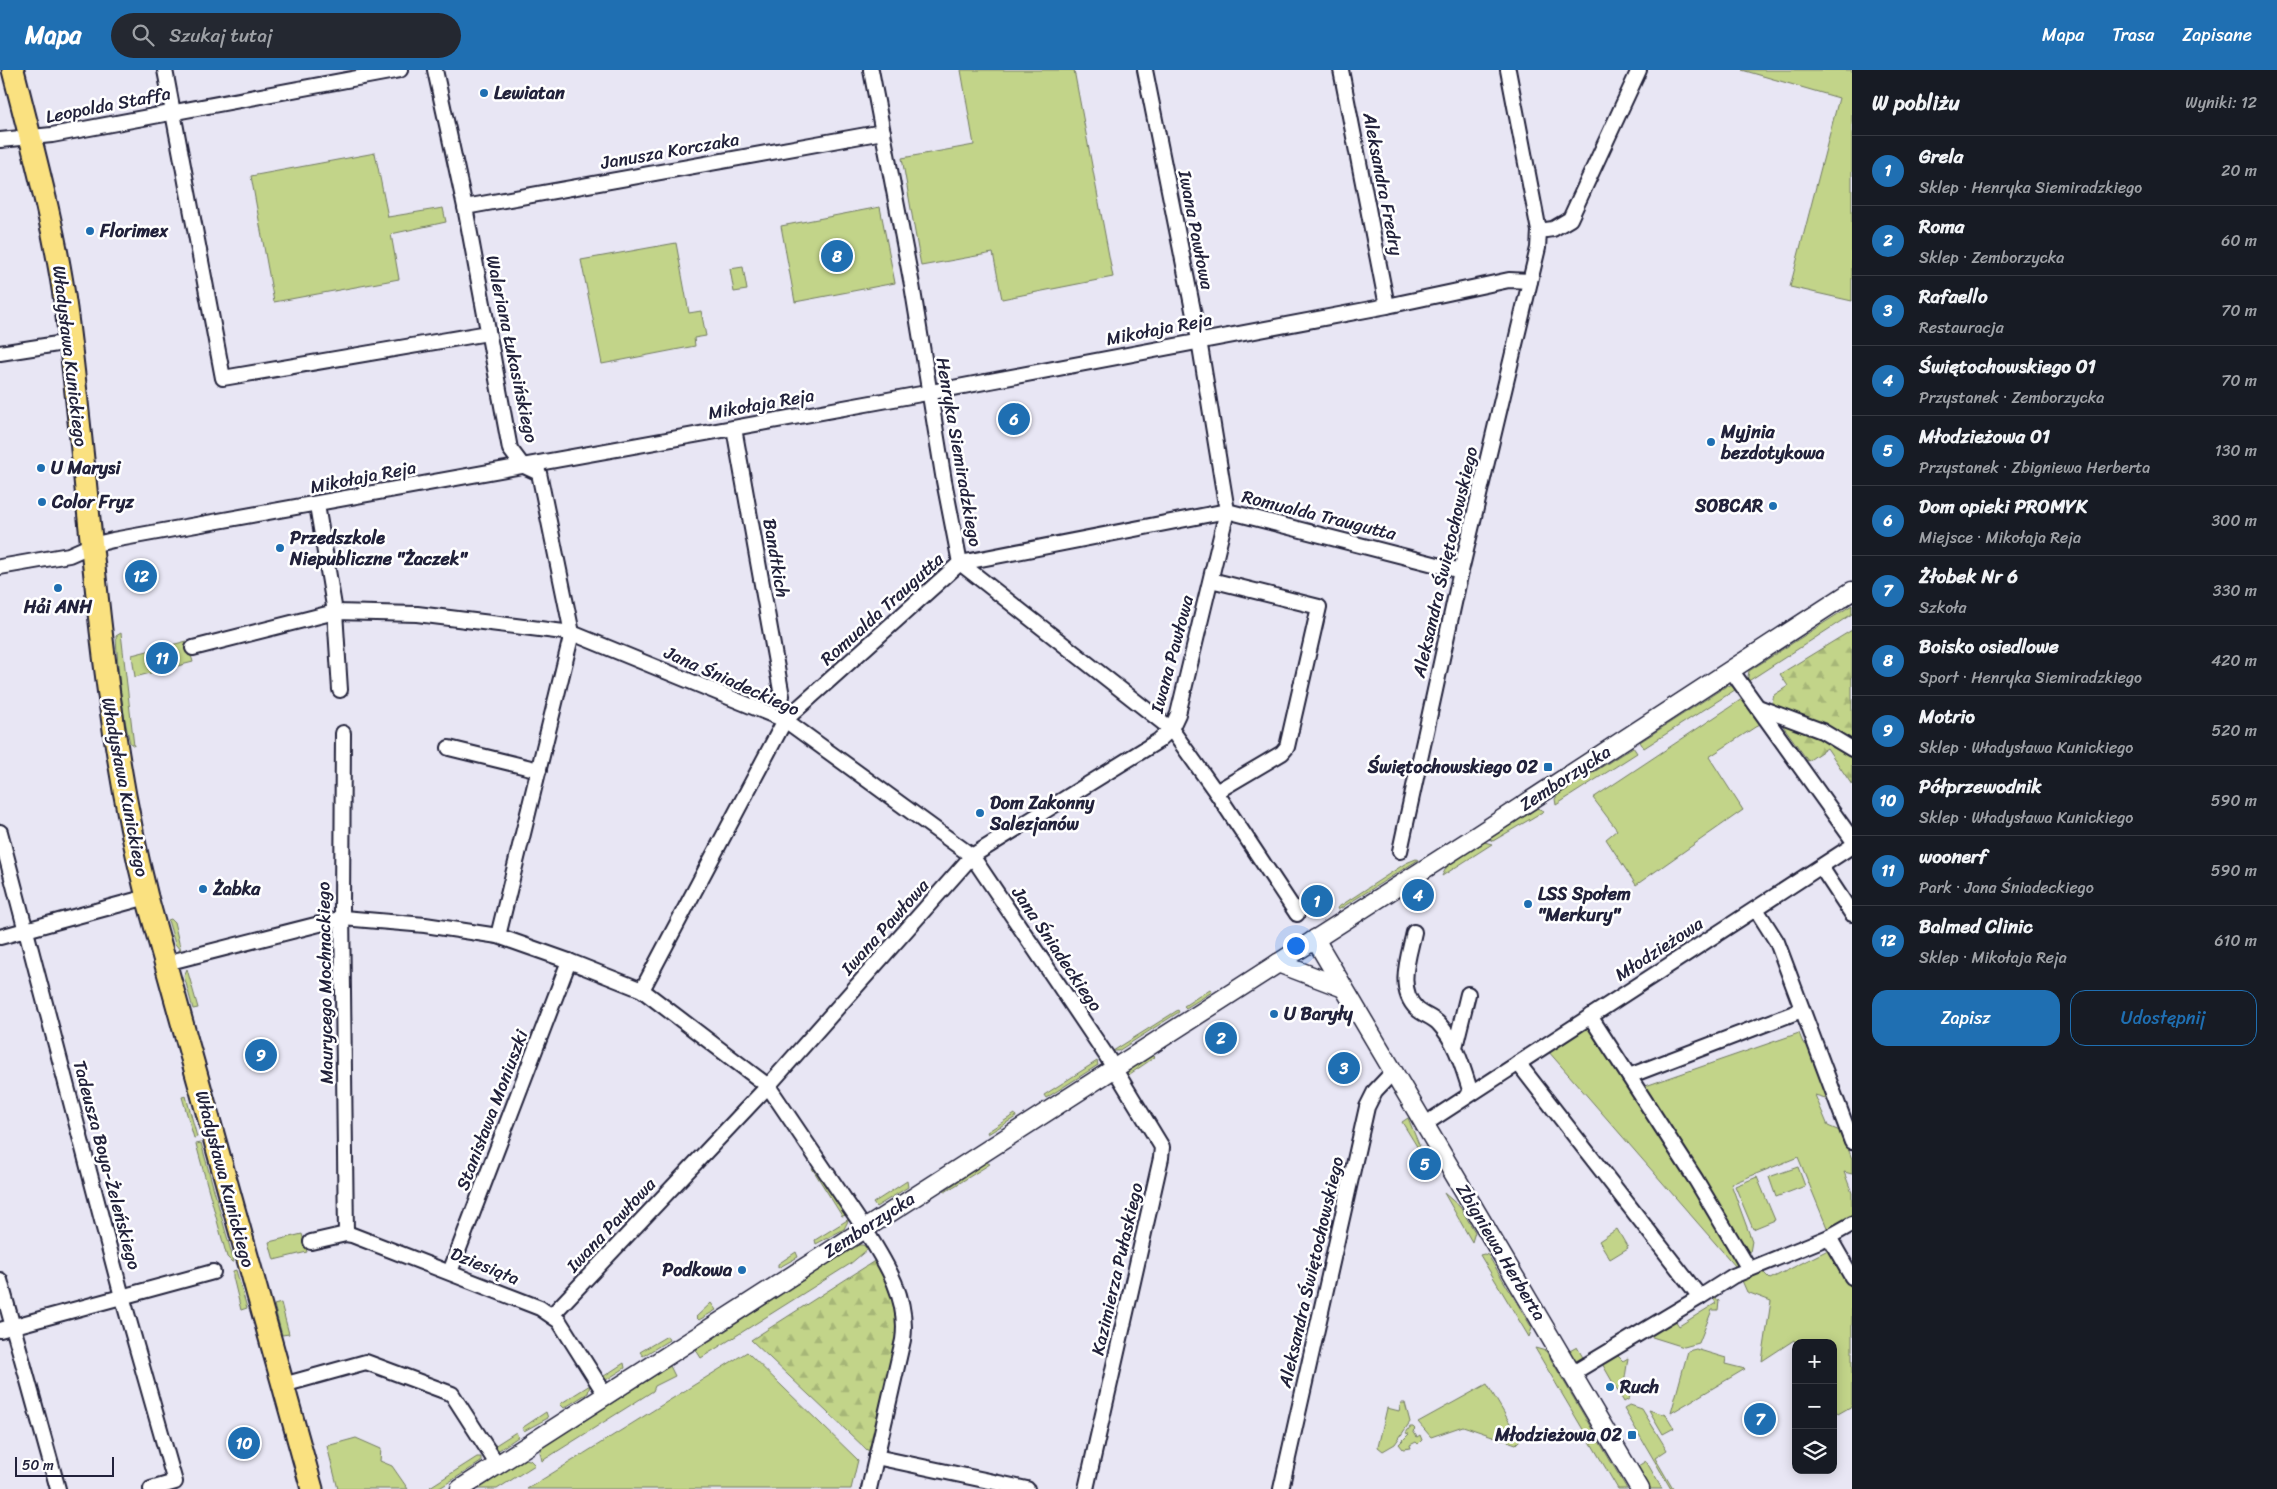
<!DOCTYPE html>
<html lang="pl">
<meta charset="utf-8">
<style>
body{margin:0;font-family:Sriracha,sans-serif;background:#242831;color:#f1f3f6}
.controls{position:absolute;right:15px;bottom:15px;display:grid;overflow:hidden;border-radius:10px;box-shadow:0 2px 12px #0003}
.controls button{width:45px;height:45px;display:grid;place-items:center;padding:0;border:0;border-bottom:1px solid #363941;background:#171b24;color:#f1f3f6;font:25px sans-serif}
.scale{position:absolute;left:15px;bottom:12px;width:99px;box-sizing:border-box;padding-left:5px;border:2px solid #22223b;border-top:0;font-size:14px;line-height:18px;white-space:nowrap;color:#22223b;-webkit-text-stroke:4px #fff;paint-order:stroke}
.you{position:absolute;left:1295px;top:875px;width:18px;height:18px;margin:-12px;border:4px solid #fff;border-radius:50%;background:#1a73e8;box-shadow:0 0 0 8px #1a73e833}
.badge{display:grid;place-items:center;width:32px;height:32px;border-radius:50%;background:#1f6fb2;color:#fff;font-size:16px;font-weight:700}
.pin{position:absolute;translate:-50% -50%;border:2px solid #fff;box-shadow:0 1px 5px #0006}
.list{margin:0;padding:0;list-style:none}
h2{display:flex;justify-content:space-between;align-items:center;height:65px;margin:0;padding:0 20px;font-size:21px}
h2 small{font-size:16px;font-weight:400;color:#9ea1a6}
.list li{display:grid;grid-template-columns:32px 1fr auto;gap:15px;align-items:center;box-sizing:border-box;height:70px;padding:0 20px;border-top:1px solid #363941}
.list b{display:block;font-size:19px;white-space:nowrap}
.list p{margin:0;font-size:16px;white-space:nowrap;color:#9ea1a6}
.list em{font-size:16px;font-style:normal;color:#9ea1a6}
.actions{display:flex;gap:10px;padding:15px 20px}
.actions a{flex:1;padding:11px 0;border:1px solid #1f6fb2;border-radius:15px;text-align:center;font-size:18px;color:#1f6fb2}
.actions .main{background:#1f6fb2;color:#fff}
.icon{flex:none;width:28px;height:28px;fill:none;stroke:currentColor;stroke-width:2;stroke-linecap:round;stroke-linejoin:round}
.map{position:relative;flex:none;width:1852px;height:1419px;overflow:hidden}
header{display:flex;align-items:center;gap:30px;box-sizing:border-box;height:70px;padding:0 25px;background:#1f6fb2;color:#fff}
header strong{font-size:24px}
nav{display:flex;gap:28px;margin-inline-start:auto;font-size:18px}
.search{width:350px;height:45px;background:#242831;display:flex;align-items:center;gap:12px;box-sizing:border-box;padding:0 18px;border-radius:28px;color:#9ea1a6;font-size:19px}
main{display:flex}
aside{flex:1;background:#171b24}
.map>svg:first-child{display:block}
.green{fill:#c2d489;stroke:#727b62}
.forest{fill:url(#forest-firs);stroke:#727b62}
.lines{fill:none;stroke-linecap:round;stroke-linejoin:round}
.minor-casing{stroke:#22223b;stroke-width:18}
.tertiary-casing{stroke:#22223b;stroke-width:21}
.primary-casing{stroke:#22223b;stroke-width:25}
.minor{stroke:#fff;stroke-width:14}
.tertiary{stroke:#fff;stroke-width:18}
.primary{stroke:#fae180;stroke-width:21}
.poi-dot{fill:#1f6fb2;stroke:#fff;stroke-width:2}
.labels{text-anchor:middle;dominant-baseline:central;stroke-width:5;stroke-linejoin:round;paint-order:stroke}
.poi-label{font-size:18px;font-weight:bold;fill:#22223b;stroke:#fff;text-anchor:start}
.street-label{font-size:18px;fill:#22223b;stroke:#fff}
</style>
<header>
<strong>Mapa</strong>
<div class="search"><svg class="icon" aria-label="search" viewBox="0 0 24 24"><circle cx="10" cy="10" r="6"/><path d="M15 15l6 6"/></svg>Szukaj tutaj</div>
<nav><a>Mapa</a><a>Trasa</a><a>Zapisane</a></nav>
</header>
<main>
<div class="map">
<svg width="1852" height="1419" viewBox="0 0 1852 1419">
<defs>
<pattern id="forest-firs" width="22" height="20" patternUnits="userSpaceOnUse" patternTransform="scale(1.25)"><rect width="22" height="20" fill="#c2d489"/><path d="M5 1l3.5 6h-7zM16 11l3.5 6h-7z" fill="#a6b677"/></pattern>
</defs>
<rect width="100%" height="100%" fill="#e8e6f4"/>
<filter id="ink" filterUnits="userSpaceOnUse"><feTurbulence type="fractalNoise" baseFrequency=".02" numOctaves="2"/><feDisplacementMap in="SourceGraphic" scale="10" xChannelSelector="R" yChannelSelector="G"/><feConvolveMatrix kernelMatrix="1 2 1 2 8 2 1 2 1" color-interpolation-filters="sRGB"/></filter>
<g filter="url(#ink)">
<g class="green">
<polygon points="961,0 1074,0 1113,207 1002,229 993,183 921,196 902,88 974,75"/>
<polygon points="1742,0 1852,0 1852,231 1790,217 1839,28"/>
<polygon points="375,83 388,147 443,138 446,152 391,164 399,209 274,232 251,106"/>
<polygon points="880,137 895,213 795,232 781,156"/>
<polygon points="676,173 689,243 701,241 706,266 694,268 695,276 602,294 581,190"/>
<polygon points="743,197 747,220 734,222 730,199"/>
<polygon points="1852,535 1852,544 1747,612 1749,601"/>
<path d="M121 563 134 676 130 673C121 638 118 602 116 566Z"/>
<polygon points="187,571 193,592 135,607 132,585"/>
<polygon points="1728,615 1738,618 1644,678 1640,672"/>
<polygon points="1745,627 1763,652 1709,687 1743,740 1636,815 1606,769 1617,760 1593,728"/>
<polygon points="1633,677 1637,683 1556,735 1555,729 1558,725"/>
<polygon points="1537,738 1544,741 1493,771 1489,769"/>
<polygon points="1484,772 1492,774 1442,806 1447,796"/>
<polygon points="1416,789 1418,790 1338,840 1337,838 1406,793"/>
<polygon points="171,849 174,852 181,881 175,874 168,850"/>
<polygon points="187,899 198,938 193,939 184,906"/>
<polygon points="1210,919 1212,922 1186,938 1184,936"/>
<polygon points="1178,940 1179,942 1118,981 1113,981"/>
<polygon points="1590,955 1634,1020 1799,963 1803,973 1811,977 1829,1029 1815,1025 1828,1056 1842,1062 1852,1089 1852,1104 1844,1102 1852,1123 1852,1148 1828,1160 1798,1087 1731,1114 1752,1171 1749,1188 1770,1209 1830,1179 1852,1219 1852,1336 1838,1344 1833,1336 1833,1273 1796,1273 1794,1270 1762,1291 1771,1231 1747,1222 1736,1197 1548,981"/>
<polygon points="1153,985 1155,987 1127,1006 1128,1001"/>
<polygon points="1097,991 1098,995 1046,1028 1044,1025"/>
<polygon points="186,1026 197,1067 194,1068 182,1027"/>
<polygon points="1015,1044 1016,1047 988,1064 987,1062"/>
<polygon points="1408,1048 1422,1082 1421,1083 1402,1052"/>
<polygon points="201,1073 234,1192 232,1192 227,1187 196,1074"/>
<polygon points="986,1092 990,1094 945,1122 944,1121"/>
<polygon points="816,1096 847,1145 842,1146 812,1098"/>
<polygon points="1798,1097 1805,1116 1776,1127 1769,1107"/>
<polygon points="1757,1107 1775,1150 1753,1159 1735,1116"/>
<polygon points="907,1111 908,1117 876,1137 873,1133"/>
<polygon points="1444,1123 1460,1137 1475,1162 1472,1172"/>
<polygon points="849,1149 844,1159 816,1174 815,1170"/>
<polygon points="1617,1159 1628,1178 1610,1189 1599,1171"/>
<polygon points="302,1164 307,1182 274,1190 269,1172"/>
<polygon points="857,1175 863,1175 868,1179 850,1194 701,1288 696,1280"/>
<polygon points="796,1182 798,1187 778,1198 778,1194"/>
<polygon points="1484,1184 1488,1185 1532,1258 1529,1267 1480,1185"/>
<polygon points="236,1200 247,1238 241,1240 233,1207 233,1201"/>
<polygon points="1711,1224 1719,1231 1718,1240 1712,1240 1699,1273 1684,1277 1649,1266 1648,1263 1673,1247 1679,1256 1716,1233"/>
<polygon points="281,1233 289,1264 282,1265 274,1235"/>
<polygon points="711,1233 716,1240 699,1250 696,1247"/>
<polygon points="667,1266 669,1270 643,1286 640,1282"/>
<path d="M1577 1277 1585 1291C1575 1293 1572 1291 1566 1283Z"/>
<polygon points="1535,1278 1546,1281 1627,1419 1618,1419"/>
<polygon points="1696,1279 1726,1288 1725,1294 1745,1299 1671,1343 1688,1281"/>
<polygon points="747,1282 858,1390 851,1419 527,1419"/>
<polygon points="1614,1282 1623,1291 1628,1288 1623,1321 1631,1323 1629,1329 1624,1332 1600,1290"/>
<polygon points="624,1293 625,1298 606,1310 598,1310"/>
<polygon points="670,1296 675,1306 655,1316 653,1321 542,1391 540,1382 543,1377"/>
<polygon points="1487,1314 1520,1370 1516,1374 1463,1356 1431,1367 1418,1352"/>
<polygon points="590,1315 588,1323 564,1338 560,1334"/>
<polygon points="1401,1333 1405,1333 1410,1352 1395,1374 1383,1381 1378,1377 1387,1338 1399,1341"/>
<polygon points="1630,1335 1642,1339 1667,1380 1655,1388 1673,1419 1671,1419 1624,1339"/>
<polygon points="1649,1340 1666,1345 1674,1358 1663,1364"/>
<polygon points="546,1342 548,1348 524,1361 522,1358"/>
<polygon points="1410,1357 1413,1357 1415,1359 1413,1361 1417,1367 1420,1365 1422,1370 1418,1374 1416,1372 1410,1375 1411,1378 1403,1379 1399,1374 1409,1364 1406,1363"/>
<polygon points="516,1362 518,1367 499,1380 491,1378"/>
<polygon points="356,1368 381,1379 380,1391 392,1396 408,1419 338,1419 327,1376"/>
<polygon points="477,1387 481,1387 481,1392 438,1419 430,1417"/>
<polygon points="524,1389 530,1390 535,1395 497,1419 478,1419"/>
<polygon points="1646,1391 1662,1419 1649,1419 1638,1396"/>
</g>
<g class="forest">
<polygon points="1852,560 1852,671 1771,636 1774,625 1788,616 1780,604"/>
<polygon points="1781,653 1823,669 1852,687 1852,715 1827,678 1808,691"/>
<polygon points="876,1190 895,1233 899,1255 873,1381 867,1380 751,1270"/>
</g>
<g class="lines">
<g class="minor-casing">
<g id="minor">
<polyline points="165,0 223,308 488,263"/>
<polyline points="435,0 465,137 510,379 522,395 539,403 572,563 498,866"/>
<polyline points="871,0 912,215 944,411 960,493 1171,659 1216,722 1297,844"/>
<polyline points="1341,0 1387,236"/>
<polyline points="0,70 52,65 400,0"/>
<polyline points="465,137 883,62"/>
<polyline points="1539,161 1553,159 1570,149 1639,0"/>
<polyline points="0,283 70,272"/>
<polyline points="734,358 782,626"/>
<polyline points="317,435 335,542 340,620"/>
<polyline points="0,497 69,485 92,475 113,470 921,324 1387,236 1509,210 1530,211"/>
<polyline points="1211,510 1319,537 1287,677 1282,683 1216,722"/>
<polyline points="193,578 335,542 417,544 572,563 785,650 972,786 1106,985 1162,1077 1161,1088 1086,1419"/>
<polyline points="1731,600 1852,769"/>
<polyline points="1758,637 1822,661 1852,679"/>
<polyline points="343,663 342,839 346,1164"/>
<polyline points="449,678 539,700"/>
<polyline points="0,762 120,1219 175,1412 151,1419"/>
<polyline points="1400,781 1461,501 1538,178 1539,161 1508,0"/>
<polyline points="1821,797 1852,844"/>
<polyline points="1756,839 1777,872 1852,1072"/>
<path d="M1414 862C1409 886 1396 919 1417 939 1423 945 1433 947 1439 954 1457 973 1463 999 1471 1023"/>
<polyline points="0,867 147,827"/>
<path d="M166 893 343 848 425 855 498 866 569 891 642 920 768 1016 864 1158C886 1193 909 1228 903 1270L869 1419"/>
<polyline points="642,920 785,650 960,493 1227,441 1461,501"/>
<polyline points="1590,946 1696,1110 1749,1199"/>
<polyline points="1455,977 1468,924"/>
<polyline points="1518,993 1700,1227 1733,1206 1829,1167 1852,1154"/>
<polyline points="1629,1006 1802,940"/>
<polyline points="1425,1054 1852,776"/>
<polyline points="1829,1167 1852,1207"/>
<polyline points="311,1172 346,1164 352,1165 540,1238 559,1251 605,1324"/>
<polyline points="450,1202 569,891"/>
<polyline points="0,1210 58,1419"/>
<polyline points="552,1245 768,1016 972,786 1158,671 1171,659 1178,644 1227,441 1199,270 1145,0"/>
<polyline points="0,1260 213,1202"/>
<polyline points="1573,1303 1700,1227"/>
<polyline points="283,1315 366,1292 452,1324 497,1394"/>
<polyline points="876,1387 1027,1419"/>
<polyline points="1281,1419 1367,1037 1375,1021 1393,1002"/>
</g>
</g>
<g class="tertiary-casing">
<g id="tertiary">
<polyline points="1315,869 1640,1419"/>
<polyline points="1278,893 1341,917"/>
<polyline points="460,1419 1476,766 1852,521"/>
</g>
</g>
<g class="primary-casing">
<path id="primary" d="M13 0C33 79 55 158 66 239 92 435 98 634 147 827L312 1419"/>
</g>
<use href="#minor" class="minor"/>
<use href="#tertiary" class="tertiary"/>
<use href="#primary" class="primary"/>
</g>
</g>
<g class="poi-dot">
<circle cx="484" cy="23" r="5"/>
<circle cx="90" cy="161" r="5"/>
<circle cx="1711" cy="372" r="5"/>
<circle cx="41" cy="398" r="5"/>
<circle cx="42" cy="432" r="5"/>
<circle cx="1773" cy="436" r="5"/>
<circle cx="280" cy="478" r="5"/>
<circle cx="58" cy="518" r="5"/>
<rect x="1543" y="692" width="10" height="10" rx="2.5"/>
<circle cx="980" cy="743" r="5"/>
<circle cx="203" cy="819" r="5"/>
<circle cx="1528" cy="834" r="5"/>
<circle cx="1274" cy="944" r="5"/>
<circle cx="742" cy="1200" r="5"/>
<circle cx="1610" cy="1317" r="5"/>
<rect x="1627" y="1360" width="10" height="10" rx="2.5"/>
</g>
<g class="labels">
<g class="poi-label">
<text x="494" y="23">Lewiatan</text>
<text x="100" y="161">Florimex</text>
<text x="1721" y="362">Myjnia<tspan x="1721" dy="21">bezdotykowa</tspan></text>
<text x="51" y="398">U Marysi</text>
<text x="52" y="432">Color Fryz</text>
<text x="1763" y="436" text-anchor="end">SOBCAR</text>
<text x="290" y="468">Przedszkole<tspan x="290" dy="21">Niepubliczne "Żaczek"</tspan></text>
<text x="58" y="537" text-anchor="middle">Hải ANH</text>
<text x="1538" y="697" text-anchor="end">Świętochowskiego 02</text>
<text x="990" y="733">Dom Zakonny<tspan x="990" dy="21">Salezjanów</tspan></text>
<text x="213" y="819">Żabka</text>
<text x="1538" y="824">LSS Społem<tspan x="1538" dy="21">"Merkury"</tspan></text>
<text x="1284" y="944">U Baryły</text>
<text x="732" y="1200" text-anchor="end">Podkowa</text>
<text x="1620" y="1317">Ruch</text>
<text x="1622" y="1365" text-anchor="end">Młodzieżowa 02</text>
</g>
<g class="street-label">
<text transform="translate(108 35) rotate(-11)">Leopolda Staffa</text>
<text transform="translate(670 81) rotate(-10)">Janusza Korczaka</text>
<text transform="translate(1383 114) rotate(79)">Aleksandra Fredry</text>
<text transform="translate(1196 160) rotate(79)">Iwana Pawłowa</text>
<text transform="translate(1159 259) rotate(-11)">Mikołaja Reja</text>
<text transform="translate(512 279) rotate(78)">Waleriana Łukasińskiego</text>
<text transform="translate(70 286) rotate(83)">Władysława Kunickiego</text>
<text transform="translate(761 334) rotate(-10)">Mikołaja Reja</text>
<text transform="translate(959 382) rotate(80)">Henryka Siemiradzkiego</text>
<text transform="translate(363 407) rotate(-11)">Mikołaja Reja</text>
<text transform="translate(1319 445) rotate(14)">Romualda Traugutta</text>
<text transform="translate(776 488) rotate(80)">Bandtkich</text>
<text transform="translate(1445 492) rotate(-77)">Aleksandra Świętochowskiego</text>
<text transform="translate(882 539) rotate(-42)">Romualda Traugutta</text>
<text transform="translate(1172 584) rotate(-75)">Iwana Pawłowa</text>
<text transform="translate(732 611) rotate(24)">Jana Śniadeckiego</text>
<text transform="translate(1565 708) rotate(-33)">Zemborzycka</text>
<text transform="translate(125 717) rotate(79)">Władysława Kunickiego</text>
<text transform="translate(885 857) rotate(-48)">Iwana Pawłowa</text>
<text transform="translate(1057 879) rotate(56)">Jana Śniadeckiego</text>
<text transform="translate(1659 879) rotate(-33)">Młodzieżowa</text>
<text transform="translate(325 913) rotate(-91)">Maurycego Mochnackiego</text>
<text transform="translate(492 1040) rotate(-69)">Stanisława Moniuszki</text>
<text transform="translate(107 1095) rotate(75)">Tadeusza Boya-Żeleńskiego</text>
<text transform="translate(225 1109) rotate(75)">Władysława Kunickiego</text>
<text transform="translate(611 1155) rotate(-47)">Iwana Pawłowa</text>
<text transform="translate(869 1155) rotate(-33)">Zemborzycka</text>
<text transform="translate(1501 1182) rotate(59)">Zbigniewa Herberta</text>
<text transform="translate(485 1196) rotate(22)">Dziesiąta</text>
<text transform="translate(1117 1199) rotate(-77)">Kazimierza Pułaskiego</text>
<text transform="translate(1311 1202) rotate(-77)">Aleksandra Świętochowskiego</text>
</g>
</g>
</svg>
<div class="controls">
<button>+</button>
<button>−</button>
<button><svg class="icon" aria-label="layers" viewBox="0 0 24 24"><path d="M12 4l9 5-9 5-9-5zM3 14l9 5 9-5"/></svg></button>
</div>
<div class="scale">50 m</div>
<div class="you"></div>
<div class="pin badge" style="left:1317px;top:831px">1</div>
<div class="pin badge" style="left:1221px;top:968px">2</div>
<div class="pin badge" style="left:1344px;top:998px">3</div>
<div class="pin badge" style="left:1418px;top:825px">4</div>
<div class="pin badge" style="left:1425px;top:1094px">5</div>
<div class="pin badge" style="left:1014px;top:349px">6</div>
<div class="pin badge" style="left:1760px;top:1349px">7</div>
<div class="pin badge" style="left:837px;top:186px">8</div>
<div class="pin badge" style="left:261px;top:985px">9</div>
<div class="pin badge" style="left:244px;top:1373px">10</div>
<div class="pin badge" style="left:162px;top:588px">11</div>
<div class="pin badge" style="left:141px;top:506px">12</div>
</div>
<aside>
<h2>W pobliżu<small>Wyniki: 12</small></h2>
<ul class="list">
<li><span class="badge">1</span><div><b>Grela</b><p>Sklep · Henryka Siemiradzkiego</p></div><em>20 m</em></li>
<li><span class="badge">2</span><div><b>Roma</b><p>Sklep · Zemborzycka</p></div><em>60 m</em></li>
<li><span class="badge">3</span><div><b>Rafaello</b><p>Restauracja</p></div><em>70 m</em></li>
<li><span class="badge">4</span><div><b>Świętochowskiego 01</b><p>Przystanek · Zemborzycka</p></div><em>70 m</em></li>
<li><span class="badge">5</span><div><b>Młodzieżowa 01</b><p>Przystanek · Zbigniewa Herberta</p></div><em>130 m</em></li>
<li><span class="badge">6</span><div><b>Dom opieki PROMYK</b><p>Miejsce · Mikołaja Reja</p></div><em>300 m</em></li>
<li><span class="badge">7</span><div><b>Żłobek Nr 6</b><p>Szkoła</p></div><em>330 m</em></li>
<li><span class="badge">8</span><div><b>Boisko osiedlowe</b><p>Sport · Henryka Siemiradzkiego</p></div><em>420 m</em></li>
<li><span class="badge">9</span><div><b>Motrio</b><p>Sklep · Władysława Kunickiego</p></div><em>520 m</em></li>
<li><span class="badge">10</span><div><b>Półprzewodnik</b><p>Sklep · Władysława Kunickiego</p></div><em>590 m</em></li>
<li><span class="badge">11</span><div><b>woonerf</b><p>Park · Jana Śniadeckiego</p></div><em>590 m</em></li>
<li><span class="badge">12</span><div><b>Balmed Clinic</b><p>Sklep · Mikołaja Reja</p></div><em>610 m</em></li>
</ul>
<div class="actions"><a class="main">Zapisz</a><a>Udostępnij</a></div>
</aside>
</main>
